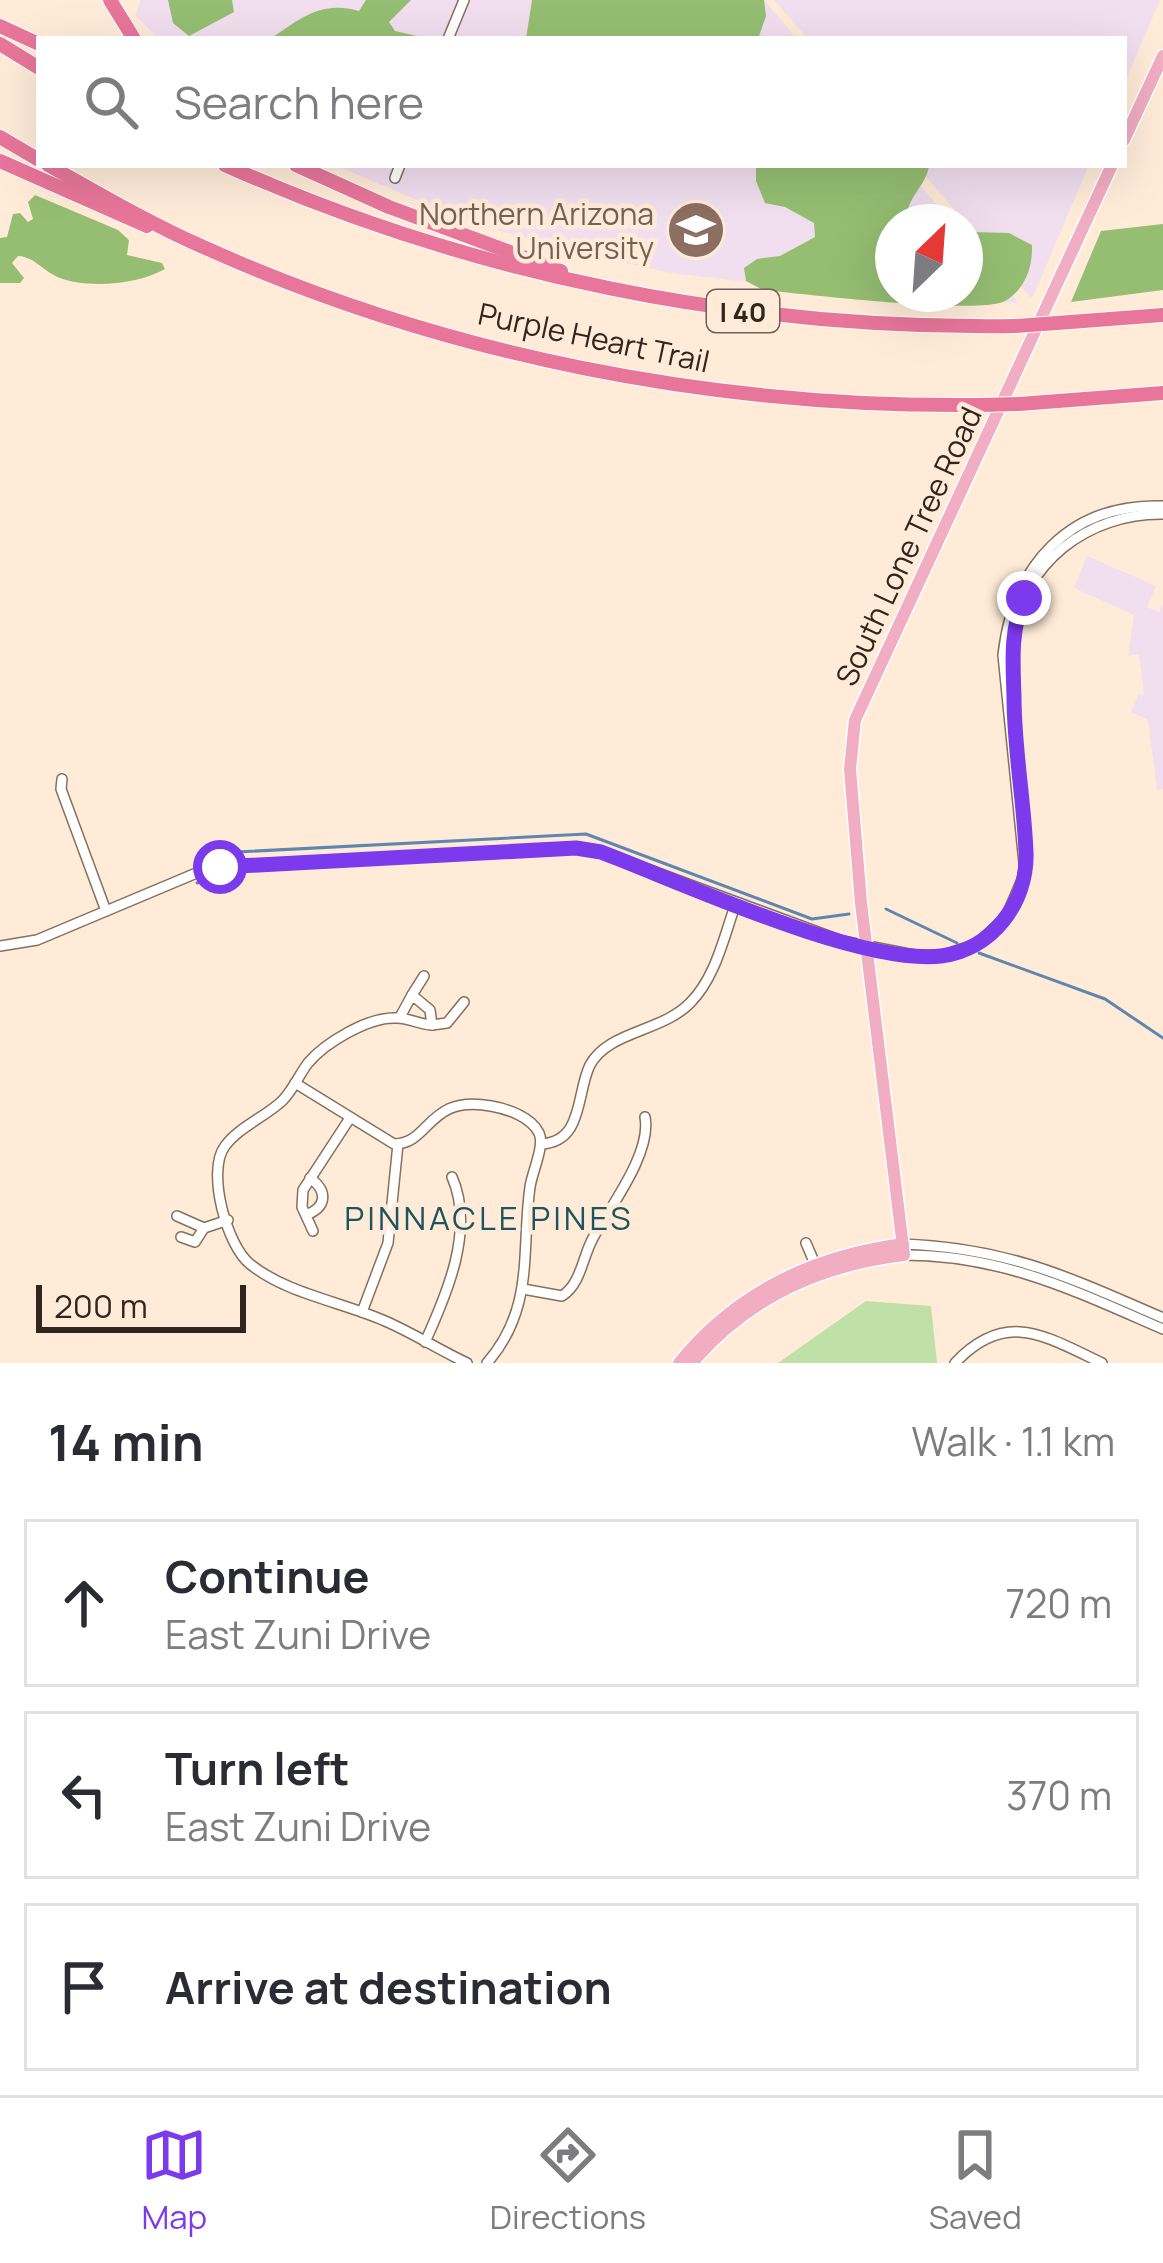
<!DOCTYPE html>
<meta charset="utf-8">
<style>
body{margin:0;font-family:Manrope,sans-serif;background:#f7f7f7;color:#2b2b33}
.compass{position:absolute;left:875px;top:204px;width:108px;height:108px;border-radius:50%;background:#fff;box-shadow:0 12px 48px #0002;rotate:25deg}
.scale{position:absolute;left:36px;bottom:30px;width:210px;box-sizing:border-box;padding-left:12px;border:6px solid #2f261d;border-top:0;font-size:33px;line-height:42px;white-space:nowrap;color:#2f261d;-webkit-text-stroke:9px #ffebd8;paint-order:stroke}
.stop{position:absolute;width:36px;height:36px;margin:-27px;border:9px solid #7c3aed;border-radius:50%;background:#fff}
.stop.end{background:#7c3aed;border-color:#fff;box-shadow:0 3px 12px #0008}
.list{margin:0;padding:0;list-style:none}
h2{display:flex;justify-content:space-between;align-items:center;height:156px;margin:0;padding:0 48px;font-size:51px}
h2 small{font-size:39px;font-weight:400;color:#7c7c81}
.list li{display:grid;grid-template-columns:78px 1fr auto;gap:36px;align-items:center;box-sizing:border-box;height:168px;margin:0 24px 24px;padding:0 24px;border:3px solid #e1e1e2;border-radius:0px}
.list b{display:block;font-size:45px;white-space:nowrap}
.list p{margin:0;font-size:39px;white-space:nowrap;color:#7c7c81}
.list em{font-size:39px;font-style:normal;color:#7c7c81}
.icon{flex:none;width:66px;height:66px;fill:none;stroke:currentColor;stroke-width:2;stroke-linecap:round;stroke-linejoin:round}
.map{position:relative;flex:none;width:1163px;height:1363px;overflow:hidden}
.search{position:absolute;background:#fff;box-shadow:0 12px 48px #0002;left:36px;right:36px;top:36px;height:132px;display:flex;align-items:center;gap:30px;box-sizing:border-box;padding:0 42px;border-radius:0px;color:#7c7c81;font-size:45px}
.sheet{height:732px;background:#fff}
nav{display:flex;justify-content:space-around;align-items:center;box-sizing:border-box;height:168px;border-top:3px solid #e1e1e2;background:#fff;font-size:33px;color:#7c7c81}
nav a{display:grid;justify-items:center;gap:6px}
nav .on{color:#7c3aed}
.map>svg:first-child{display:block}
.education{fill:#f1deef}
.green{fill:#bfe0a6}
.forest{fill:#95be72}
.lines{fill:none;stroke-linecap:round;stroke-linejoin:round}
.stream{stroke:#5f86af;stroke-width:3}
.minor-casing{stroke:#86705b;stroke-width:12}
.major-casing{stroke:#fff;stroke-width:15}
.highway-casing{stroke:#fff;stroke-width:16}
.minor{stroke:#fff;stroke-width:9}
.major{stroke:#f1adc2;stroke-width:12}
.highway{stroke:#e7769a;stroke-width:14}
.highway-bridge-casing{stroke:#fff;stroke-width:16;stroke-linecap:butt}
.highway-bridge{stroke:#e7769a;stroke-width:14}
.route{stroke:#7c3aed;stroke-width:15}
.labels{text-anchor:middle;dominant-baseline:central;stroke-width:9;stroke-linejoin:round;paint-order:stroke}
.shield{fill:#ffebd8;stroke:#6d6155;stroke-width:3}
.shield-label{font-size:27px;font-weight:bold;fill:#2f261d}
.education-label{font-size:30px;fill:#785e54;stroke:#ffebd8;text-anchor:end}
.street-label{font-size:30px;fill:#2f261d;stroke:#ffebd8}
.neighbourhood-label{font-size:33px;letter-spacing:3px;fill:#1c555f;stroke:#ffebd8}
</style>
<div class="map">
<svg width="1163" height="1363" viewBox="0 0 1163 1363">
<rect width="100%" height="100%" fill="#ffebd8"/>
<g class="education">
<polygon points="141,0 764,0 797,39 159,39 135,15"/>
<polygon points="774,0 1160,0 1124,84 1124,39 808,39"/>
<polygon points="335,165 903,165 951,222 893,222 893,294 965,294 965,239 1019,303 798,288 671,273 565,250 464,220"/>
<polygon points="916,165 1089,165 1032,299"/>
<polygon points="1087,556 1156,586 1147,607 1159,612 1163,604 1163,789 1157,790 1148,720 1131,712 1139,694 1144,695 1139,654 1128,656 1134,615 1074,588"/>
</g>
<polygon class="green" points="866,1301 931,1306 937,1363 778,1363"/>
<g class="forest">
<polygon points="168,0 232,0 234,12 189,36 173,23"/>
<path d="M366 0H411L389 22 395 31 417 36 416 39H270C301 18 321 0 359 11Z"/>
<polygon points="532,0 764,0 766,16 758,39 526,39"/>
<path d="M756 165H929C927 186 904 199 907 222H893V294H965V234L970 232 1009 233 1032 245C1033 266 1025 290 1005 301 978 315 804 294 763 290L746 281 744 268 757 259 780 256 815 237 814 223 785 207 765 203 756 181Z"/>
<path d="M35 195 118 230 129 240 127 255 162 263 165 269C139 284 90 289 60 278 44 272 35 257 18 256L12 263 24 278 20 283H0V238L7 237 13 214 20 213 28 222 33 219 28 202Z"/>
<polygon points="1163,224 1163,290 1071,302 1101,231"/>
</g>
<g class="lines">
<g class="stream">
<polyline points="233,856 237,852 586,834 812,919 849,914"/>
<polyline points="197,883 228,875"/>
<polyline points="886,909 957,943"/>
<polyline points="979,953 1105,999 1163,1038"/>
</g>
<g class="minor-casing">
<g id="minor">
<polyline points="448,39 464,0"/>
<polyline points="395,178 400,165"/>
<path d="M1012 714C1015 689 1010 664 1013 639 1022 563 1088 513 1163 514"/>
<polyline points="62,779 61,789 106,911"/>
<path d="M0 946 37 940 206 869 576 847 601 852 842 941 914 955 940 956 977 944 1006 917 1025 873 1003 655C1013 566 1069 503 1163 506"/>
<polyline points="412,995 424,976"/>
<path d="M400 1017 412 995 430 1010 432 1025C419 1024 408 1018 397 1018 369 1016 325 1043 308 1063 299 1075 293 1090 282 1101 265 1117 239 1127 225 1146 206 1171 227 1246 250 1264 287 1294 343 1302 385 1321 413 1333 439 1350 467 1363"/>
<polyline points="432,1025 447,1023 464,1002"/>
<path d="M295 1083 394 1144C431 1144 427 1094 491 1106 508 1109 531 1117 539 1133 545 1146 532 1172 530 1187 521 1251 535 1308 487 1363"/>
<path d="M541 1144C584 1142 576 1093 590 1065 608 1031 662 1032 690 1003 716 977 724 936 736 903"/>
<path d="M306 1215C327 1207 328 1191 310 1178"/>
<polyline points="177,1216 204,1228 228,1220"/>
<polyline points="313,1231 302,1207 303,1190 350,1118"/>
<polyline points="181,1237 195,1242 204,1228"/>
<polyline points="806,1243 818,1271"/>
<path d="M903 1244C1009 1248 1068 1277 1163 1318"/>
<path d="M904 1255C1003 1255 1075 1291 1163 1329"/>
<path d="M523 1289 562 1296C581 1284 582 1258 593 1238 610 1207 652 1153 645 1117"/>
<polyline points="362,1312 388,1243 398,1144"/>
<path d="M425 1342C447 1294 475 1229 452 1177"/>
<path d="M955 1363C1006 1309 1045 1336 1102 1363"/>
</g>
</g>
<g class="major-casing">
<g id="major">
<polyline points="1124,140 1163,56"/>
<path d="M679 1363C736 1292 814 1256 903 1244"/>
<path d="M692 1363C747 1298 821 1265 904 1255L861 903 850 769 855 720 1112 165"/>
</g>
</g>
<g class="highway-casing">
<g id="highway">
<polyline points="110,0 134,39"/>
<polyline points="0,26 39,44"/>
<polyline points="0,44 39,68"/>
<polyline points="0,137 39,160"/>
<polyline points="0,161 147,226"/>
<path d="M48 165C98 193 149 223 201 246 445 356 713 408 980 405"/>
<path d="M225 165C472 276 745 330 1015 326"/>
<polyline points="296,165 389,207 561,271"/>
<polyline points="1057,323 1163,315"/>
<polyline points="1019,404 1163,393"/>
</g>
</g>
<use href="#minor" class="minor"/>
<use href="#major" class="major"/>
<use href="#highway" class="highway"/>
<g class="highway-bridge-casing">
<g id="highway-bridge">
<polyline points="1015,326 1057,323"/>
<polyline points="980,405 1019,404"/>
</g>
</g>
<use href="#highway-bridge" class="highway-bridge"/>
</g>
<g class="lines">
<path class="route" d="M220 867 576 848 601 852C683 883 859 965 941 956 992 950 1028 902 1026 852 1024 800 1014 749 1014 697 1013 662 1010 632 1024 598"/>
</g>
<defs>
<g id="university-disc" transform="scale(3)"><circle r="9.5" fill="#8d6e63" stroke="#ffebd8"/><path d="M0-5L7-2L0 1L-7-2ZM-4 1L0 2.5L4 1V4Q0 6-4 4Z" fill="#fff"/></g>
</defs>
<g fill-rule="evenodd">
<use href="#university-disc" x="696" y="230"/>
</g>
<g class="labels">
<rect class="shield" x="707" y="290" width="72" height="42" rx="9"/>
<g class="shield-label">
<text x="743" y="311">I 40</text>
</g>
<g class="education-label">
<text x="654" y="213">Northern Arizona<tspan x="654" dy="34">University</tspan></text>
</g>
<g class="street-label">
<text transform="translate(594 337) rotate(12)">Purple Heart Trail</text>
<text transform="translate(908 546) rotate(-65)">South Lone Tree Road</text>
</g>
<g class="neighbourhood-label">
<text x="489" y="1217">PINNACLE PINES</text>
</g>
</g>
</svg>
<svg class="compass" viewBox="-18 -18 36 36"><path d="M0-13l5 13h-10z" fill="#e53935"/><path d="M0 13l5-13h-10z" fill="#7c7c81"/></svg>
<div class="scale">200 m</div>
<div class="stop" style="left:220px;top:867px"></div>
<div class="stop end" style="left:1024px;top:598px"></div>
<div class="search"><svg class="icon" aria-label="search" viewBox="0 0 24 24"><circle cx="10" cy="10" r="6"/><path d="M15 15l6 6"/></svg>Search here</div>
</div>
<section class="sheet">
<h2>14 min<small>Walk · 1.1 km</small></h2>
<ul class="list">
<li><svg class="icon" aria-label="ahead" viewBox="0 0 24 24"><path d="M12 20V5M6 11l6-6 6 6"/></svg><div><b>Continue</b><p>East Zuni Drive</p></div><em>720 m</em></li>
<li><svg class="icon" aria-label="left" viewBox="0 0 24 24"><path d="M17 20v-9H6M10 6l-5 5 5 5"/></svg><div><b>Turn left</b><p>East Zuni Drive</p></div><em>370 m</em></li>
<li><svg class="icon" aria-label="arrive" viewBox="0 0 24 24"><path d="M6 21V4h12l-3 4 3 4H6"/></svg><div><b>Arrive at destination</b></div></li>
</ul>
</section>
<nav>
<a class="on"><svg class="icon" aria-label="map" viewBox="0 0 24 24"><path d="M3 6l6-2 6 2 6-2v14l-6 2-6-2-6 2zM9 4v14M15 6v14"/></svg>Map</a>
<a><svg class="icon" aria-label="directions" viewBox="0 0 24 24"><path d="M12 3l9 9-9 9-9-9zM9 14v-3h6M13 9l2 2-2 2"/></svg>Directions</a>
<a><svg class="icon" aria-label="saved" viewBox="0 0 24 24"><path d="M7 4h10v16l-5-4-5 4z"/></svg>Saved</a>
</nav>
